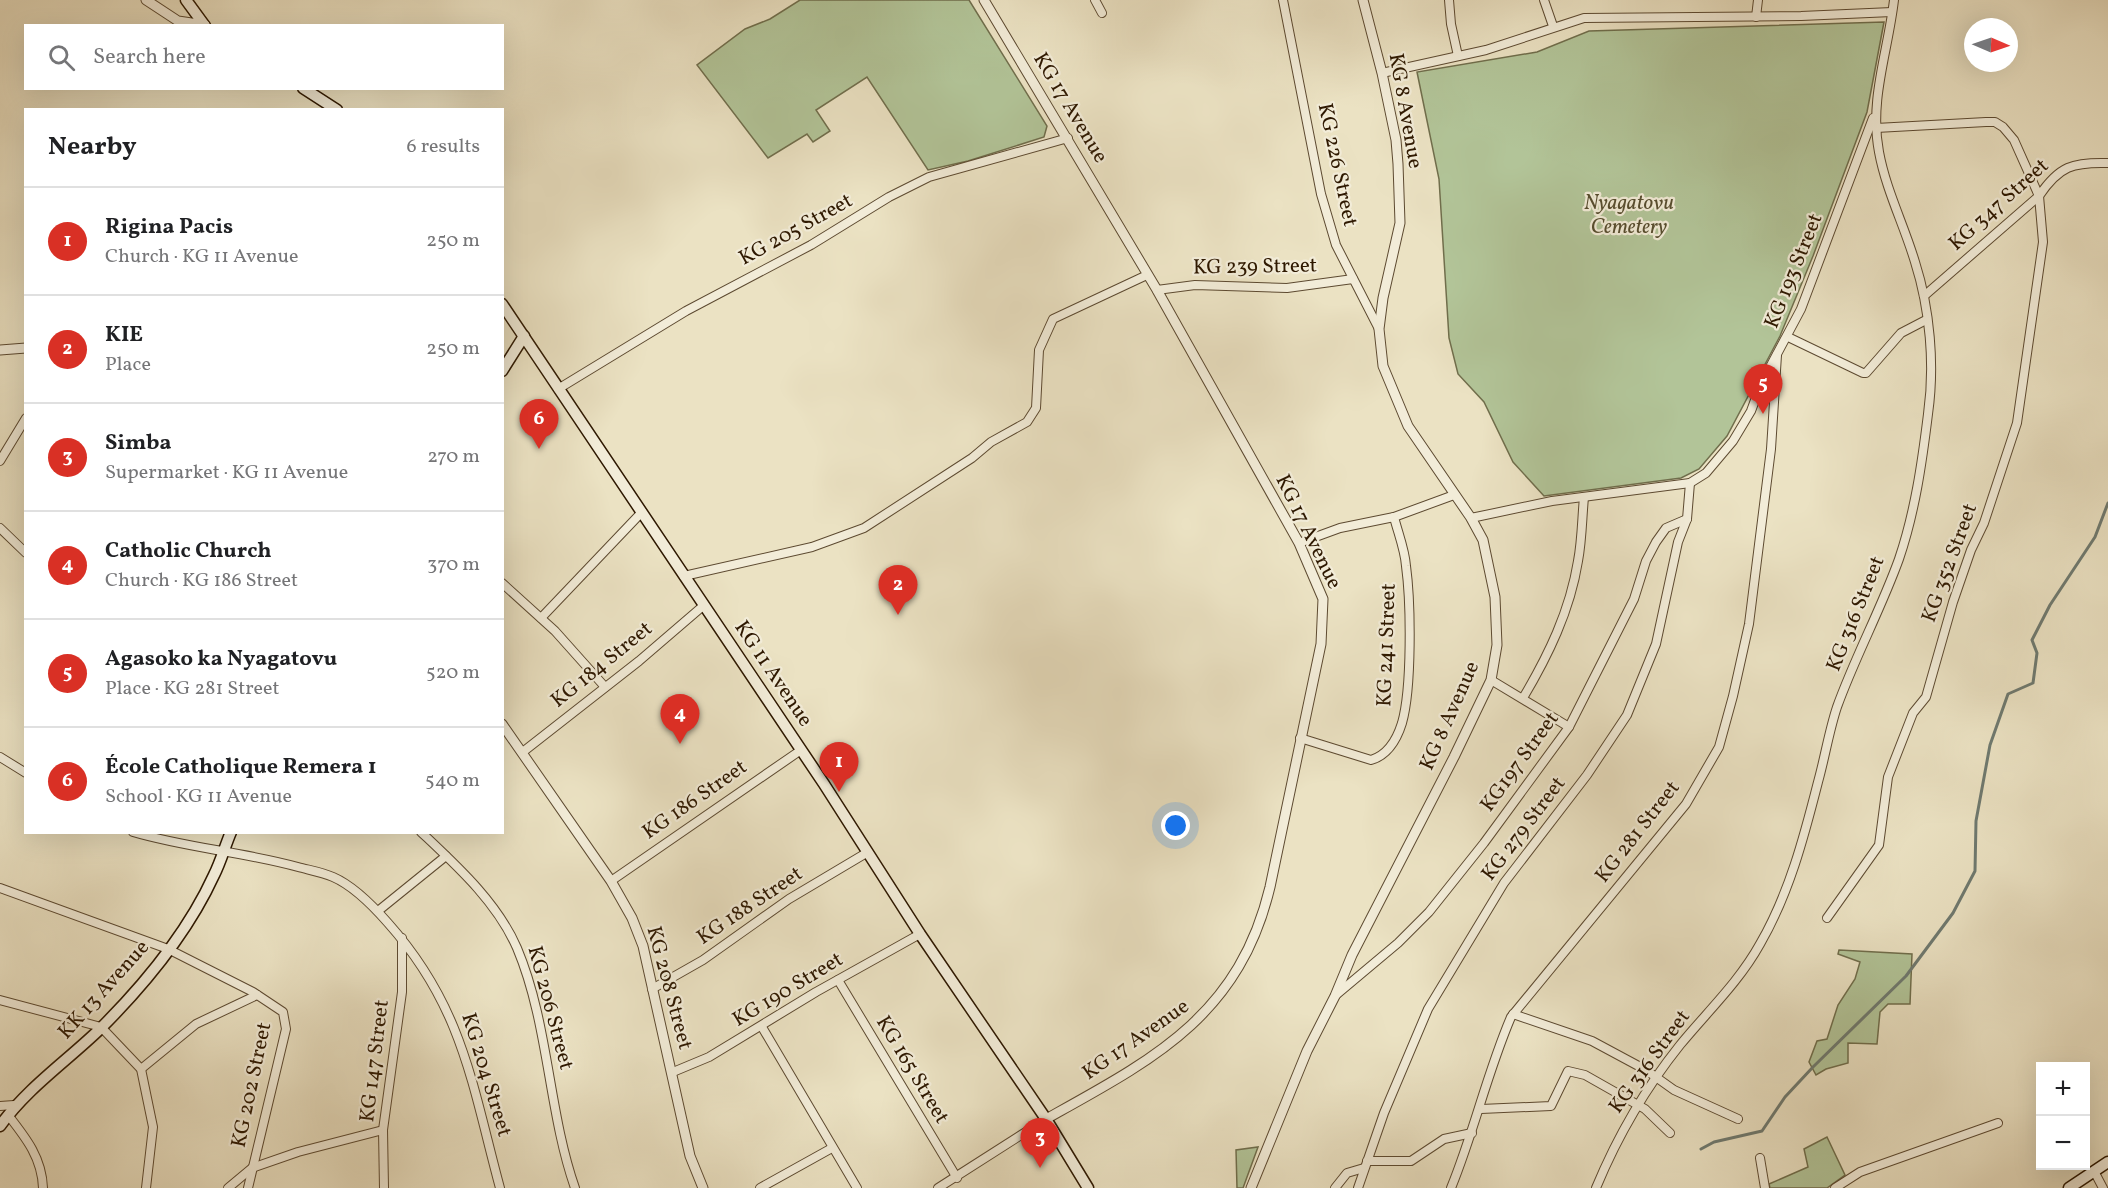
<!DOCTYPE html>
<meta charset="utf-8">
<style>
body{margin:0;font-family:Vollkorn,serif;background:#f2f2f2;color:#202124}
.controls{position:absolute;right:18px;bottom:18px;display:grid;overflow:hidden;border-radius:0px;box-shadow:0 6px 24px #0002}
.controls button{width:54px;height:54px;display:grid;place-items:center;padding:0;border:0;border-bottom:2px solid #e0e0e0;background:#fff;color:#202124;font:30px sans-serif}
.compass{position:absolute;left:1964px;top:18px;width:54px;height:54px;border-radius:50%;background:#fff;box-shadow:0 6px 24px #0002;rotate:92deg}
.you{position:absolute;left:1176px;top:826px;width:21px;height:21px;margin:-15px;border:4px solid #fff;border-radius:50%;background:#1a73e8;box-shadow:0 0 0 9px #1a73e833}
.badge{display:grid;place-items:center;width:39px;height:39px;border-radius:50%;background:#d93025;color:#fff;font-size:20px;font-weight:700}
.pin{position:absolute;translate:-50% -50px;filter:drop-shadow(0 2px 3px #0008)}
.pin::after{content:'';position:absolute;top:32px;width:21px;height:18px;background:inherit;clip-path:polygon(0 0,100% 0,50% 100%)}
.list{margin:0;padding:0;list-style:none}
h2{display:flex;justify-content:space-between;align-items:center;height:78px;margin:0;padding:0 24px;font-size:26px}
h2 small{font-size:20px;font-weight:400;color:#757577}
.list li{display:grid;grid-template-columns:39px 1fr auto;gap:18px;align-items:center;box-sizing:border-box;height:108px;padding:0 24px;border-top:2px solid #e0e0e0}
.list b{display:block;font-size:22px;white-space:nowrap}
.list p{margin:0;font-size:20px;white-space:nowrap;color:#757577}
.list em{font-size:20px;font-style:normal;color:#757577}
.icon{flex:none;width:33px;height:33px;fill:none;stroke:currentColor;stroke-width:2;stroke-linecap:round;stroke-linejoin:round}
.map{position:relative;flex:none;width:2108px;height:1188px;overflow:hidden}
.search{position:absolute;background:#fff;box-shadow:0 6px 24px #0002;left:24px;top:24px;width:480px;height:66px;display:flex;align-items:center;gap:15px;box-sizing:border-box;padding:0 21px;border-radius:0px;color:#757577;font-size:22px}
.panel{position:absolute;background:#fff;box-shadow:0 6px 24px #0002;left:24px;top:108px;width:480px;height:726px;border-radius:0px}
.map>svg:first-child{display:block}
.green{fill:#b2c498;stroke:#706e4c;stroke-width:1.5}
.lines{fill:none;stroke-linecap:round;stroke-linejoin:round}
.stream{stroke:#6f7a70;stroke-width:3}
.minor-casing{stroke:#5d4a31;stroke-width:10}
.tertiary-casing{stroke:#5d4a31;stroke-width:11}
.secondary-casing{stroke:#2e1800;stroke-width:13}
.minor{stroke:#f2ecd8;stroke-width:8}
.tertiary{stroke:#f2ecd8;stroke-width:9}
.secondary{stroke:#f2ecd8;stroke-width:10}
.labels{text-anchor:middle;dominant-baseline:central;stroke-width:4.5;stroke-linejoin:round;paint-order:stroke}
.street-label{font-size:21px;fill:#2e1800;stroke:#f2ecd8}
.park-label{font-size:21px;font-style:italic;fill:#564c2e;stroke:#f2ecd8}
</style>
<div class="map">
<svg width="2108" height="1188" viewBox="0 0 2108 1188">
<rect width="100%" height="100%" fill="#ebe2c3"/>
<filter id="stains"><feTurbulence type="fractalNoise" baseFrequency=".00333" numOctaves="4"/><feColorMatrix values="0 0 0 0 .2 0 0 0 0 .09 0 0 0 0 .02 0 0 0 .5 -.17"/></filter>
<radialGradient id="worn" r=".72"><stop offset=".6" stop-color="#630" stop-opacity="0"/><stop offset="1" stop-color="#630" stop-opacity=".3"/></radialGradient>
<g class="green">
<polygon points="800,0 969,0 1047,126 1044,137 968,161 928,170 867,77 816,110 830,131 813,142 807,134 768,158 697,65 745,29 770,19"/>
<polygon points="1884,22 1867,112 1813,256 1780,336 1727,436 1699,469 1681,478 1544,496 1513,462 1484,402 1458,374 1449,338 1439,179 1417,72 1537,52 1589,31"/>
<polygon points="1839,950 1912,954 1910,1004 1888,1004 1880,1012 1877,1044 1848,1043 1848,1063 1826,1069 1816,1075 1809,1062 1817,1041 1827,1039 1838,1005 1855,979 1860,962 1838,954"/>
<polygon points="1827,1137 1845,1175 1827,1188 1770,1188 1769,1184 1808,1167 1804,1149"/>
<polygon points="1258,1147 1243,1188 1237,1188 1236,1150"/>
</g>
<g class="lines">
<polyline class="stream" points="1701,1149 1714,1142 1762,1131 1785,1097 1813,1067 1906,976 1953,913 1975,871 1976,821 1990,745 2008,694 2033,683 2037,653 2032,640 2050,605 2095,537 2108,503"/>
<g class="minor-casing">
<g id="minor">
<polyline points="1095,0 1102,13"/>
<polyline points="1283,0 1321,194 1336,245 1379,329"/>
<polyline points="1449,0 1451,24 1458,56"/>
<polyline points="1544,0 1553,26"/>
<polyline points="1756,17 1758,0"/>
<polyline points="1382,73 1486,50 1584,18 1801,16 1892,12"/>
<polyline points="1157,290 1195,285 1287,288 1353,279"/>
<path d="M1924 296 2039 196C2059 166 2073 162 2108 163"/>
<polyline points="1788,337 1863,373 1866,373 1901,333 1926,320"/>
<polyline points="558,389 686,311 811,245 889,197 929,177 1068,138"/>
<polyline points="0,461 26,418"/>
<polyline points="1471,518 1552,501 1690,483 1706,473 1733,441 1751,411 1761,384 1801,309 1873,118"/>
<polyline points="0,528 26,553"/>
<polyline points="1299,543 1340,528 1394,517 1454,495"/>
<polyline points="684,576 812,547 864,528 972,458 991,442 1027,422 1036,408 1039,350 1053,319 1147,275"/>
<polyline points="502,583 555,631 605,687"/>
<polyline points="541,618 642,512"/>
<polyline points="1491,680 1569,727"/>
<path d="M1523 698C1548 656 1570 611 1578 561 1582 540 1582 518 1584 497"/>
<path d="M1300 738 1371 760C1388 755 1397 739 1402 723 1412 688 1411 603 1406 566 1405 550 1398 533 1394 517"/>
<polyline points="524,751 639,661 703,606"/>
<polyline points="0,757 26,773"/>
<path d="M133 832C187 848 244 852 298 867 309 870 322 872 333 877 354 886 374 907 388 923 463 1007 472 1085 500 1188"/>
<path d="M421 832C457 866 497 902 517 948 549 1024 548 1111 575 1188"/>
<polyline points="611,881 801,750"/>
<polyline points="0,888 168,949 253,992 283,1012 286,1029 248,1188"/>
<polyline points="378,911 446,856"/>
<polyline points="1827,918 1879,845 1888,777 1913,713 1926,697 1953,602 1971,550 1984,523 2017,423 2043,242 2039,196 2014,140 2003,127 1995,122 1986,122 1876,128"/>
<polyline points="838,980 957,1178"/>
<polyline points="652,989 703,960 789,899 868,852"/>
<polyline points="1336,995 1398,943 1429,912 1484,843 1569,727 1634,599 1646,561 1656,542 1666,528 1687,519"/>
<polyline points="0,1000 101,1027 141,1069 153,1127 146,1188"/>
<polyline points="1513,1014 1592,1041 1646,1070 1674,1090 1738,1119"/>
<polyline points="762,1027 857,1188"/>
<polyline points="141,1069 196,1024 257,995"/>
<polyline points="673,1072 709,1057 816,992 920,934"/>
<polyline points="0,1106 14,1105"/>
<polyline points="1481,1109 1551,1106 1568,1071 1585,1075 1645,1109 1670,1133"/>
<path d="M8 1115C26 1138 42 1158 43 1188"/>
<polyline points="1760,1158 1765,1188"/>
<polyline points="1367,1161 1411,1161 1444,1139 1472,1133"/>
<polyline points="2094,1171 2103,1188"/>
<polyline points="228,1188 252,1168 298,1152 383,1130"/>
<polyline points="384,1188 383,1130 402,992 402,938"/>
<polyline points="760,1188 832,1148"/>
<polyline points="938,1188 1046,1119"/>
<polyline points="1335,1188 1347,1173 1364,1168"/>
<polyline points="1358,1188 1384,1113 1428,1009 1504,883 1587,775 1627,715 1656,644 1678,542 1687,519 1690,483"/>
<path d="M1451 1188C1474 1132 1487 1073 1511 1017L1686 804 1719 747 1733 696 1749 624 1771 449 1777 355"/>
<path d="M1596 1188C1618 1135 1644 1090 1680 1045 1707 1012 1739 982 1760 944 1789 894 1804 837 1818 782 1825 757 1829 731 1837 707 1855 657 1881 609 1899 559 1915 512 1922 463 1928 414 1935 365 1930 309 1915 262 1904 225 1886 190 1879 152 1869 100 1888 52 1894 0"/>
<polyline points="1835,1188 1860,1172 1998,1123"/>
</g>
</g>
<g class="tertiary-casing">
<g id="tertiary">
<polyline points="146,0 178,21 205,25"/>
<path d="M984 0 1157 290 1299 543 1323 599 1321 644 1270 887C1239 1016 1154 1059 1046 1119"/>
<polyline points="0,350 26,348"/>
<polyline points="502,724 611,881 632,918 643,946 690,1156 703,1188"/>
<polyline points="1251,1188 1307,1051 1335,996 1352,955 1454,757 1491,680 1497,645 1495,597 1483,540 1471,518 1408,426 1383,366 1379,329 1383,298 1400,223 1398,164 1396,140 1382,73 1363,0"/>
</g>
</g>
<g class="secondary-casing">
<g id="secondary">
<polyline points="186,0 205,26"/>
<polyline points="303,88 337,110"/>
<polyline points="502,304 824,784 920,934 1046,1119 1088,1188"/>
<polyline points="502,371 524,336"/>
<path d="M0 1126C27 1088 67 1061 101 1028 145 984 188 932 214 875 221 861 225 846 231 832"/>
<polyline points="2069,1188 2108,1162"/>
</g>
</g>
<use href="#minor" class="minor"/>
<use href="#tertiary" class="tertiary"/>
<use href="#secondary" class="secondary"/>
</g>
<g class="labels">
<g class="street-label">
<text transform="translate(1070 108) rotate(59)">KG 17 Avenue</text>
<text transform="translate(1405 111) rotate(80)">KG 8 Avenue</text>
<text transform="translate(1337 165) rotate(78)">KG 226 Street</text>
<text transform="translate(1999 205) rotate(-42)">KG 347 Street</text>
<text transform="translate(796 230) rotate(-29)">KG 205 Street</text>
<text transform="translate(1255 267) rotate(-1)">KG 239 Street</text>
<text transform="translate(1794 271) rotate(-68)">KG 193 Street</text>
<text transform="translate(1308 532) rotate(64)">KG 17 Avenue</text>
<text transform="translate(1950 563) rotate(-70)">KG 352 Street</text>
<text transform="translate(1856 614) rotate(-68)">KG 316 Street</text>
<text transform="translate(1387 645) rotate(-88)">KG 241 Street</text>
<text transform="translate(602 665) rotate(-39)">KG 184 Street</text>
<text transform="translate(773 674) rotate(56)">KG 11 Avenue</text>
<text transform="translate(1450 716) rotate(-66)">KG 8 Avenue</text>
<text transform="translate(1520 762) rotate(-54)">KG197 Street</text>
<text transform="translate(695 800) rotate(-35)">KG 186 Street</text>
<text transform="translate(1524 829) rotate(-53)">KG 279 Street</text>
<text transform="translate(1638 832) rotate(-52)">KG 281 Street</text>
<text transform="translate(750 906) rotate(-34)">KG 188 Street</text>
<text transform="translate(669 988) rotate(75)">KG 208 Street</text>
<text transform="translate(104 990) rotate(-48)">KK 13 Avenue</text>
<text transform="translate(788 990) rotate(-31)">KG 190 Street</text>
<text transform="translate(550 1008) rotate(75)">KG 206 Street</text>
<text transform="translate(1136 1040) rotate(-35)">KG 17 Avenue</text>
<text transform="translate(375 1061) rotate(-83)">KG 147 Street</text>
<text transform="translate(1650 1062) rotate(-54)">KG 316 Street</text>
<text transform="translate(912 1070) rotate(59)">KG 165 Street</text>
<text transform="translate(486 1075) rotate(73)">KG 204 Street</text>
<text transform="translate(252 1085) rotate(-78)">KG 202 Street</text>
</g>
<g class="park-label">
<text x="1629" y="203">Nyagatovu<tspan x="1629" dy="24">Cemetery</tspan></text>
</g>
</g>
<rect width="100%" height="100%" filter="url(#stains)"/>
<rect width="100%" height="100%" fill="url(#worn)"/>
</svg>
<div class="controls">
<button>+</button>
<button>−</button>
</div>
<svg class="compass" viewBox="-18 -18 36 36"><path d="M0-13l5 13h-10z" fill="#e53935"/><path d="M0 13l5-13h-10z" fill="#757577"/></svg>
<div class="you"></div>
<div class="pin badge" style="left:839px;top:792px">1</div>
<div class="pin badge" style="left:898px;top:615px">2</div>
<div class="pin badge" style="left:1040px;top:1168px">3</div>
<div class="pin badge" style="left:680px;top:744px">4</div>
<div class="pin badge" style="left:1763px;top:414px">5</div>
<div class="pin badge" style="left:539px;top:449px">6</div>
<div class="search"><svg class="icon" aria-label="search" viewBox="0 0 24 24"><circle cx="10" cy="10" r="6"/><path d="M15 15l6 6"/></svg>Search here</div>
<section class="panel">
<h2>Nearby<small>6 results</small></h2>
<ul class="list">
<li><span class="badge">1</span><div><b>Rigina Pacis</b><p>Church · KG 11 Avenue</p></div><em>250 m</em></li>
<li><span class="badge">2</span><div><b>KIE</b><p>Place</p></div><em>250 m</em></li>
<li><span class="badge">3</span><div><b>Simba</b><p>Supermarket · KG 11 Avenue</p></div><em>270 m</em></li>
<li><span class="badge">4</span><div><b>Catholic Church</b><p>Church · KG 186 Street</p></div><em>370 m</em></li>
<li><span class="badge">5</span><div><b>Agasoko ka Nyagatovu</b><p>Place · KG 281 Street</p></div><em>520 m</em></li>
<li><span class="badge">6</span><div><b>École Catholique Remera 1</b><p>School · KG 11 Avenue</p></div><em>540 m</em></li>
</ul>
</section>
</div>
